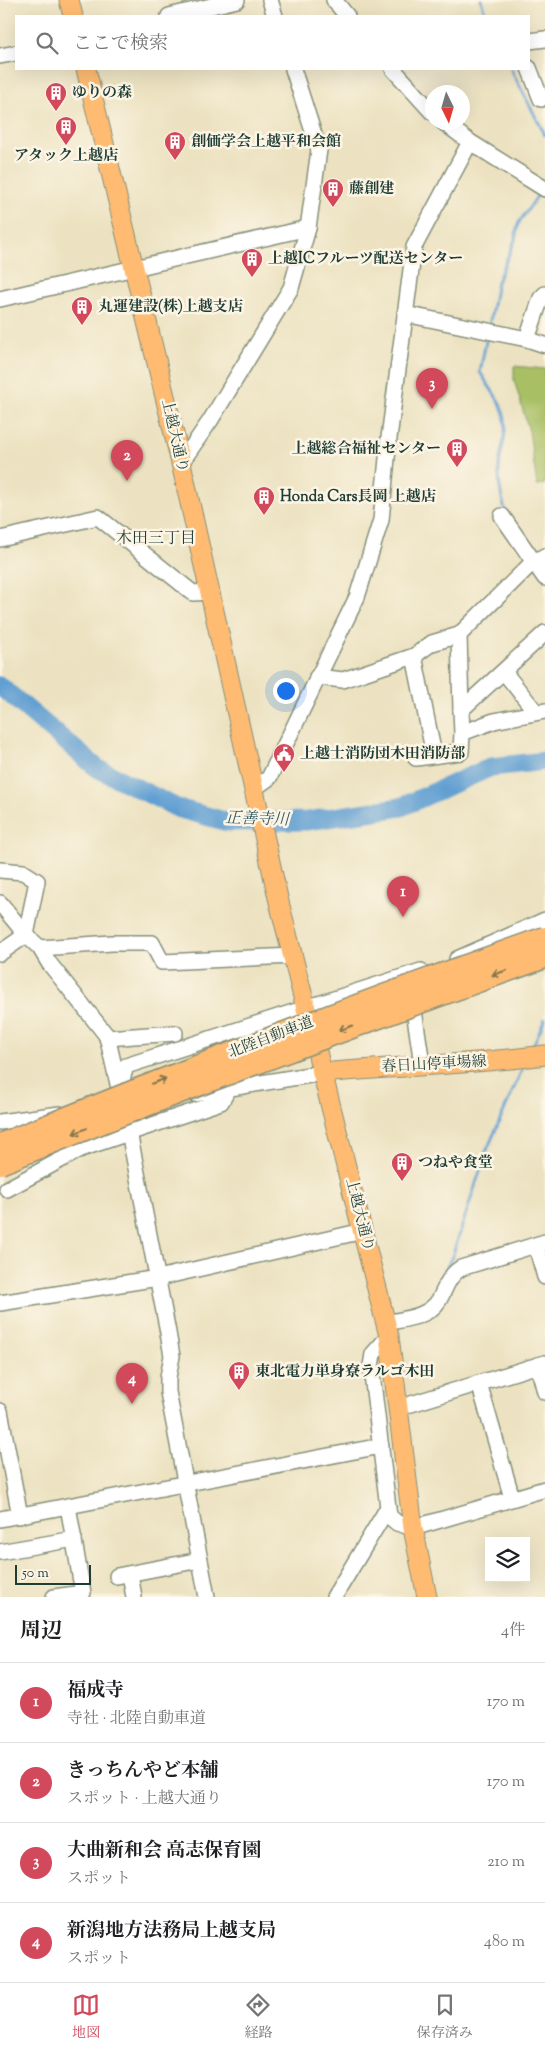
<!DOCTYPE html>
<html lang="ja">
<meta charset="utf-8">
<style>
body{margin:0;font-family:"Sorts Mill Goudy","Noto Serif JP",serif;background:#f6f6f6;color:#202124}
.controls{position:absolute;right:15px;bottom:15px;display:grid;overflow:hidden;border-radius:0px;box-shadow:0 5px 20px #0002}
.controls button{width:45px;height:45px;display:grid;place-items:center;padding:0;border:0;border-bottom:1px solid #e0e0e0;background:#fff;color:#202124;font:25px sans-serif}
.compass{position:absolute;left:425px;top:85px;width:45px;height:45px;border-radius:50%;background:#fff;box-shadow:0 5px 20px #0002;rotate:175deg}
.scale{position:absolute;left:15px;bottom:12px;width:76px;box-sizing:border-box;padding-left:5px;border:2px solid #1f3d34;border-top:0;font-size:14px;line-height:18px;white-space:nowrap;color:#1f3d34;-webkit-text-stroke:4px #fcf5e5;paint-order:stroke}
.you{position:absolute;left:285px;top:690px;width:18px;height:18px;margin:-12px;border:4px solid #fff;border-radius:50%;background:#1a73e8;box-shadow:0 0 0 8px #1a73e833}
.badge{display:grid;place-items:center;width:32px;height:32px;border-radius:50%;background:#d1495b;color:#fff;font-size:16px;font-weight:700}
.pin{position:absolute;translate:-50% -41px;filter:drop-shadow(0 1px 2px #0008)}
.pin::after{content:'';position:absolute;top:26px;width:18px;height:15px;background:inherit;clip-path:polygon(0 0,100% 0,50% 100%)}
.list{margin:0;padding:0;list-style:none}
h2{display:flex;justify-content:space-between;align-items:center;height:65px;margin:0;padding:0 20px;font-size:21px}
h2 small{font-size:16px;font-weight:400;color:#757577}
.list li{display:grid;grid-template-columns:32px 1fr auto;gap:15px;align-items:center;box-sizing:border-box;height:80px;padding:0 20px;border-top:1px solid #e0e0e0}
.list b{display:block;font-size:19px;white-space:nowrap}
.list p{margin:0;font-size:16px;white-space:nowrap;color:#757577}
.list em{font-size:16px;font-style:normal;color:#757577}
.icon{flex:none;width:28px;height:28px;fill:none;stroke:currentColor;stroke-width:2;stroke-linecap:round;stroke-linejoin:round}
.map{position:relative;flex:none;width:545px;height:1597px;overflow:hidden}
.search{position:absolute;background:#fff;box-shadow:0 5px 20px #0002;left:15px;right:15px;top:15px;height:55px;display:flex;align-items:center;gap:12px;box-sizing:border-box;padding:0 18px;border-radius:0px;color:#757577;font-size:19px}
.sheet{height:385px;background:#fff}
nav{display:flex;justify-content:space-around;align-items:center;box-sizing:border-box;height:70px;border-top:1px solid #e0e0e0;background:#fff;font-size:14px;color:#757577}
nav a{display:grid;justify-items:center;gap:2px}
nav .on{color:#d1495b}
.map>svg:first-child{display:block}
.green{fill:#a8bf64;stroke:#647e4c}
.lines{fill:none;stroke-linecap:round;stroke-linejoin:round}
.stream{stroke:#609fd2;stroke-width:3}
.river{stroke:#609fd2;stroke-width:19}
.minor-casing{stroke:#86907a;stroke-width:18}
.major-casing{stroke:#86907a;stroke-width:21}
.minor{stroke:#fff;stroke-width:15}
.major{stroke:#febb71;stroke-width:19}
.highway-bridge-casing{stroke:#86907a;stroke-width:25;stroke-linecap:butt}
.highway-bridge{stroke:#febb71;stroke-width:22}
.oneway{stroke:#83764f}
.labels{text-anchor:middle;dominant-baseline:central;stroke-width:5;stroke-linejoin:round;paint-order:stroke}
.poi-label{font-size:15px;font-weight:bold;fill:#1f3d34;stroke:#fcf5e5;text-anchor:start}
.street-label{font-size:15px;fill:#1f3d34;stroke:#fcf5e5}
.neighbourhood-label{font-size:16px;fill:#1f3d34;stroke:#fcf5e5}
.water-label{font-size:16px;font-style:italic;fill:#325a63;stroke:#fcf5e5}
</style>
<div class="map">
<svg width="545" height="1597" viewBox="0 0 545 1597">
<rect width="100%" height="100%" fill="#fcf5e5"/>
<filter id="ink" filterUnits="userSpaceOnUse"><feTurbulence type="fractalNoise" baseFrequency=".02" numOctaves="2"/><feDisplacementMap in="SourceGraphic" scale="10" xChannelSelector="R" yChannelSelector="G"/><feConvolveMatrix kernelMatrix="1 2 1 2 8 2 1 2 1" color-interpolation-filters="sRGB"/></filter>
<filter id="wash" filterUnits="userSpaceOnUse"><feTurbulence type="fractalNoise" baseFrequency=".0096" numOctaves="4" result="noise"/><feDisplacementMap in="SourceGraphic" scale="20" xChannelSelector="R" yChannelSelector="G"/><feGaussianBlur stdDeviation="1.12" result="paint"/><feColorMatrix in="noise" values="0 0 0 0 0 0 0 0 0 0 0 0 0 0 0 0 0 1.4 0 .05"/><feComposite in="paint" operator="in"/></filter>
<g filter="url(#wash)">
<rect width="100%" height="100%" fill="#ece2c1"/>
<polygon class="green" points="514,366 545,369 545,484 537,485 529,431 514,380"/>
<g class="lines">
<g class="stream">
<polyline points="481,0 486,16"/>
<polyline points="511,69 545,135"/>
<polyline points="489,327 497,282 515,240 518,224 540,192"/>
<path d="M487 336 480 372C488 386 504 404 505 420 507 433 502 446 500 459 497 476 501 497 506 513"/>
<polyline points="531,1050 545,1019"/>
<polyline points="442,1278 453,1254 480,1171 483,1159 524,1065"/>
<polyline points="400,1313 423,1306"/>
</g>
<polyline class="river" points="0,686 97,768 177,808 228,822 307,821 401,807 491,767 545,761"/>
</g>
</g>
<g filter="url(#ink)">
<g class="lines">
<g class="minor-casing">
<g id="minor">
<polyline points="270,0 275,16"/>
<polyline points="334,0 347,16"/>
<polyline points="169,16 237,0"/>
<polyline points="529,41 545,39"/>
<polyline points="0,56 16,53"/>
<polyline points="529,68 541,99"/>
<polyline points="393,69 432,112"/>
<polyline points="443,122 470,142 545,189"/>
<polyline points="0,299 308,228"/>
<polyline points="405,314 527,339 545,345"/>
<polyline points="527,339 541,298 545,294"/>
<polyline points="181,463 210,421 291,288 308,228 319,150 293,69"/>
<polyline points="502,516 545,578"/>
<polyline points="0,539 98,517 193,593 210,592"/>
<polyline points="459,635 461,710 545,633"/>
<polyline points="414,656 434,755"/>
<polyline points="504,672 536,712"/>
<polyline points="317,677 343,680 414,656 432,643 459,635 533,562 545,556"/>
<polyline points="461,710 462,733 494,721 545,711"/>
<polyline points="416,758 461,752 462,733"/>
<polyline points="255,788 269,778 357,597 381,520 389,438 414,247 470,142"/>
<polyline points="0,870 23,872 37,881 26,935 40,948 49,963 107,1036 129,1132 167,1327 172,1356 168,1377 168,1392 207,1597"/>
<polyline points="0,903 26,935 0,953"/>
<polyline points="40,948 112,943 152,943 162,962 294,956"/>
<polyline points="457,959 545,920"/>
<polyline points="412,997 422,1064"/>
<polyline points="107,1038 175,1033"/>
<polyline points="120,1087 126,1066 421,971"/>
<polyline points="194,1094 322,1073"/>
<polyline points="0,1122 60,1114"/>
<polyline points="7,1189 81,1149 221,1102 229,1088"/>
<polyline points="536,1245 545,1277"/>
<polyline points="0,1303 158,1278 363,1231"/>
<path d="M385 1323C403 1319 428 1318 439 1300 446 1288 448 1276 461 1268L545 1242"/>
<polyline points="389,1336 373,1354 371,1366 389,1516 397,1523 413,1528 545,1489"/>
<polyline points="538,1365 545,1392"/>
<polyline points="479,1383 512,1498"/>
<polyline points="398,1408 545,1363"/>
<polyline points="0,1411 20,1516"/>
<polyline points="0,1519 381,1446"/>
<polyline points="0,1552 74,1539"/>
<polyline points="130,1574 134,1597"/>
<polyline points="117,1576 200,1560"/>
<polyline points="54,1597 83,1593 68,1506"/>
<polyline points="334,1597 387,1509"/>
</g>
</g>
<g class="major-casing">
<g id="major">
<polyline points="69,0 73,16"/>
<polyline points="86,69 181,463 279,902 389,1336 413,1528 427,1597"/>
<path d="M322 1073C396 1066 471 1065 545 1055"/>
</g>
</g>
<use href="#minor" class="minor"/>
<use href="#major" class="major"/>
<g class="highway-bridge-casing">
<g id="highway-bridge">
<path d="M0 1145C180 1072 362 1002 545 938"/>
<path d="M0 1163C180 1090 362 1022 545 957"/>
</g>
</g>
<use href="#highway-bridge" class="highway-bridge"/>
</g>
<defs><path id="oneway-shaft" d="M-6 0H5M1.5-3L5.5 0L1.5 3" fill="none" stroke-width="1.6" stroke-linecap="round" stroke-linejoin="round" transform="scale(1.25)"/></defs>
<g class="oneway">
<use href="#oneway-shaft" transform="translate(499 973) rotate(161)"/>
<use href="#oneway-shaft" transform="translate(346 1028) rotate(160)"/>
<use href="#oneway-shaft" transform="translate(159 1081) rotate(-21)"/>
<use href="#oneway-shaft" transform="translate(80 1131) rotate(158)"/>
</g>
</g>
<defs>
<g id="building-pin" transform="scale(1.125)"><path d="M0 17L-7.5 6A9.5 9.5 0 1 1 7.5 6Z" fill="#d1495b" stroke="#fcf5e5"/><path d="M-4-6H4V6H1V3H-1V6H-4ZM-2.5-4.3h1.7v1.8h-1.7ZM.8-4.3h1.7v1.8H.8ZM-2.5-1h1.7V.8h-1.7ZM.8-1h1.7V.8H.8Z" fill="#fff"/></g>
<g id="civic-pin" transform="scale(1.125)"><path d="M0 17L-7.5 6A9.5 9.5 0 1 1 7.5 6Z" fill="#d1495b" stroke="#fcf5e5"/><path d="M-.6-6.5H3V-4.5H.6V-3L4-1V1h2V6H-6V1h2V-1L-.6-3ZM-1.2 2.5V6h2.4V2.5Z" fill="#fff"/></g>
</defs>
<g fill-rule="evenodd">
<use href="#building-pin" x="56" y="93"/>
<use href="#building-pin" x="66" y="127"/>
<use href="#building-pin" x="175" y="142"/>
<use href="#building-pin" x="333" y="189"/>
<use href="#building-pin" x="252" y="259"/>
<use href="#building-pin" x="82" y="307"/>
<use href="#building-pin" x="457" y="449"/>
<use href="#building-pin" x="264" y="497"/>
<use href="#civic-pin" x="284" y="754"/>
<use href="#building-pin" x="402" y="1163"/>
<use href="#building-pin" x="239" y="1372"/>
</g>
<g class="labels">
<g class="poi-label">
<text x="72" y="93">ゆりの森</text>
<text x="191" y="142">創価学会上越平和会館</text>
<text x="66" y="156" text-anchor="middle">アタック上越店</text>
<text x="349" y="189">藤創建</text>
<text x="268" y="259">上越ICフルーツ配送センター</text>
<text x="98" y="307">丸運建設(株)上越支店</text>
<text x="441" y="449" text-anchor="end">上越総合福祉センター</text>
<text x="280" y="497">Honda Cars長岡 上越店</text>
<text x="300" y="754">上越士消防団木田消防部</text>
<text x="418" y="1163">つねや食堂</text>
<text x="255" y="1372">東北電力単身寮ラルゴ木田</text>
</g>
<g class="street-label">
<text transform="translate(174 436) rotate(77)">上越大通り</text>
<text transform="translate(271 1038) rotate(-21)">北陸自動車道</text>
<text transform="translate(434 1065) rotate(-3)">春日山停車場線</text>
<text transform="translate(359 1215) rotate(76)">上越大通り</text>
</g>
<g class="neighbourhood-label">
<text x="156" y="539">木田三丁目</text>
</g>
<g class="water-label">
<text transform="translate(257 820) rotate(2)">正善寺川</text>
</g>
</g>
</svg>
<div class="controls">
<button><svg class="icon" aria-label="layers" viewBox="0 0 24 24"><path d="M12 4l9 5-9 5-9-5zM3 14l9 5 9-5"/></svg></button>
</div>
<svg class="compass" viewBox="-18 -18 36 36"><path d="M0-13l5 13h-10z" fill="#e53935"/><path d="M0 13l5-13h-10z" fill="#757577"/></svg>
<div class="scale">50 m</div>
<div class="you"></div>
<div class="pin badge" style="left:403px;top:917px">1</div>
<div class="pin badge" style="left:127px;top:481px">2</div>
<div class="pin badge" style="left:432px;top:409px">3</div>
<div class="pin badge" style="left:132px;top:1404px">4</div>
<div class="search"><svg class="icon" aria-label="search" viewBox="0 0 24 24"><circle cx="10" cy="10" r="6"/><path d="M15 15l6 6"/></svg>ここで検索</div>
</div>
<section class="sheet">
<h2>周辺<small>4件</small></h2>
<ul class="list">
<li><span class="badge">1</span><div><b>福成寺</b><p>寺社 · 北陸自動車道</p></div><em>170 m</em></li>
<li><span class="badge">2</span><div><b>きっちんやど本舗</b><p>スポット · 上越大通り</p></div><em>170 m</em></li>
<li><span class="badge">3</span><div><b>大曲新和会 高志保育園</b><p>スポット</p></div><em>210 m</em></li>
<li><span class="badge">4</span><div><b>新潟地方法務局上越支局</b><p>スポット</p></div><em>480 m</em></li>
</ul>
</section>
<nav>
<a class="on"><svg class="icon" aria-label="map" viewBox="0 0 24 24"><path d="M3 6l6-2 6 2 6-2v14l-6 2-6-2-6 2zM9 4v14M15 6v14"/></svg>地図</a>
<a><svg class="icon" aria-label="directions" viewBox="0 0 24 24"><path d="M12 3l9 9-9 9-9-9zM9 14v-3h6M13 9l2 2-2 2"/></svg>経路</a>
<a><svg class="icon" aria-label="saved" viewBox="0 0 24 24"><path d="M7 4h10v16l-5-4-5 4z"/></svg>保存済み</a>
</nav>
